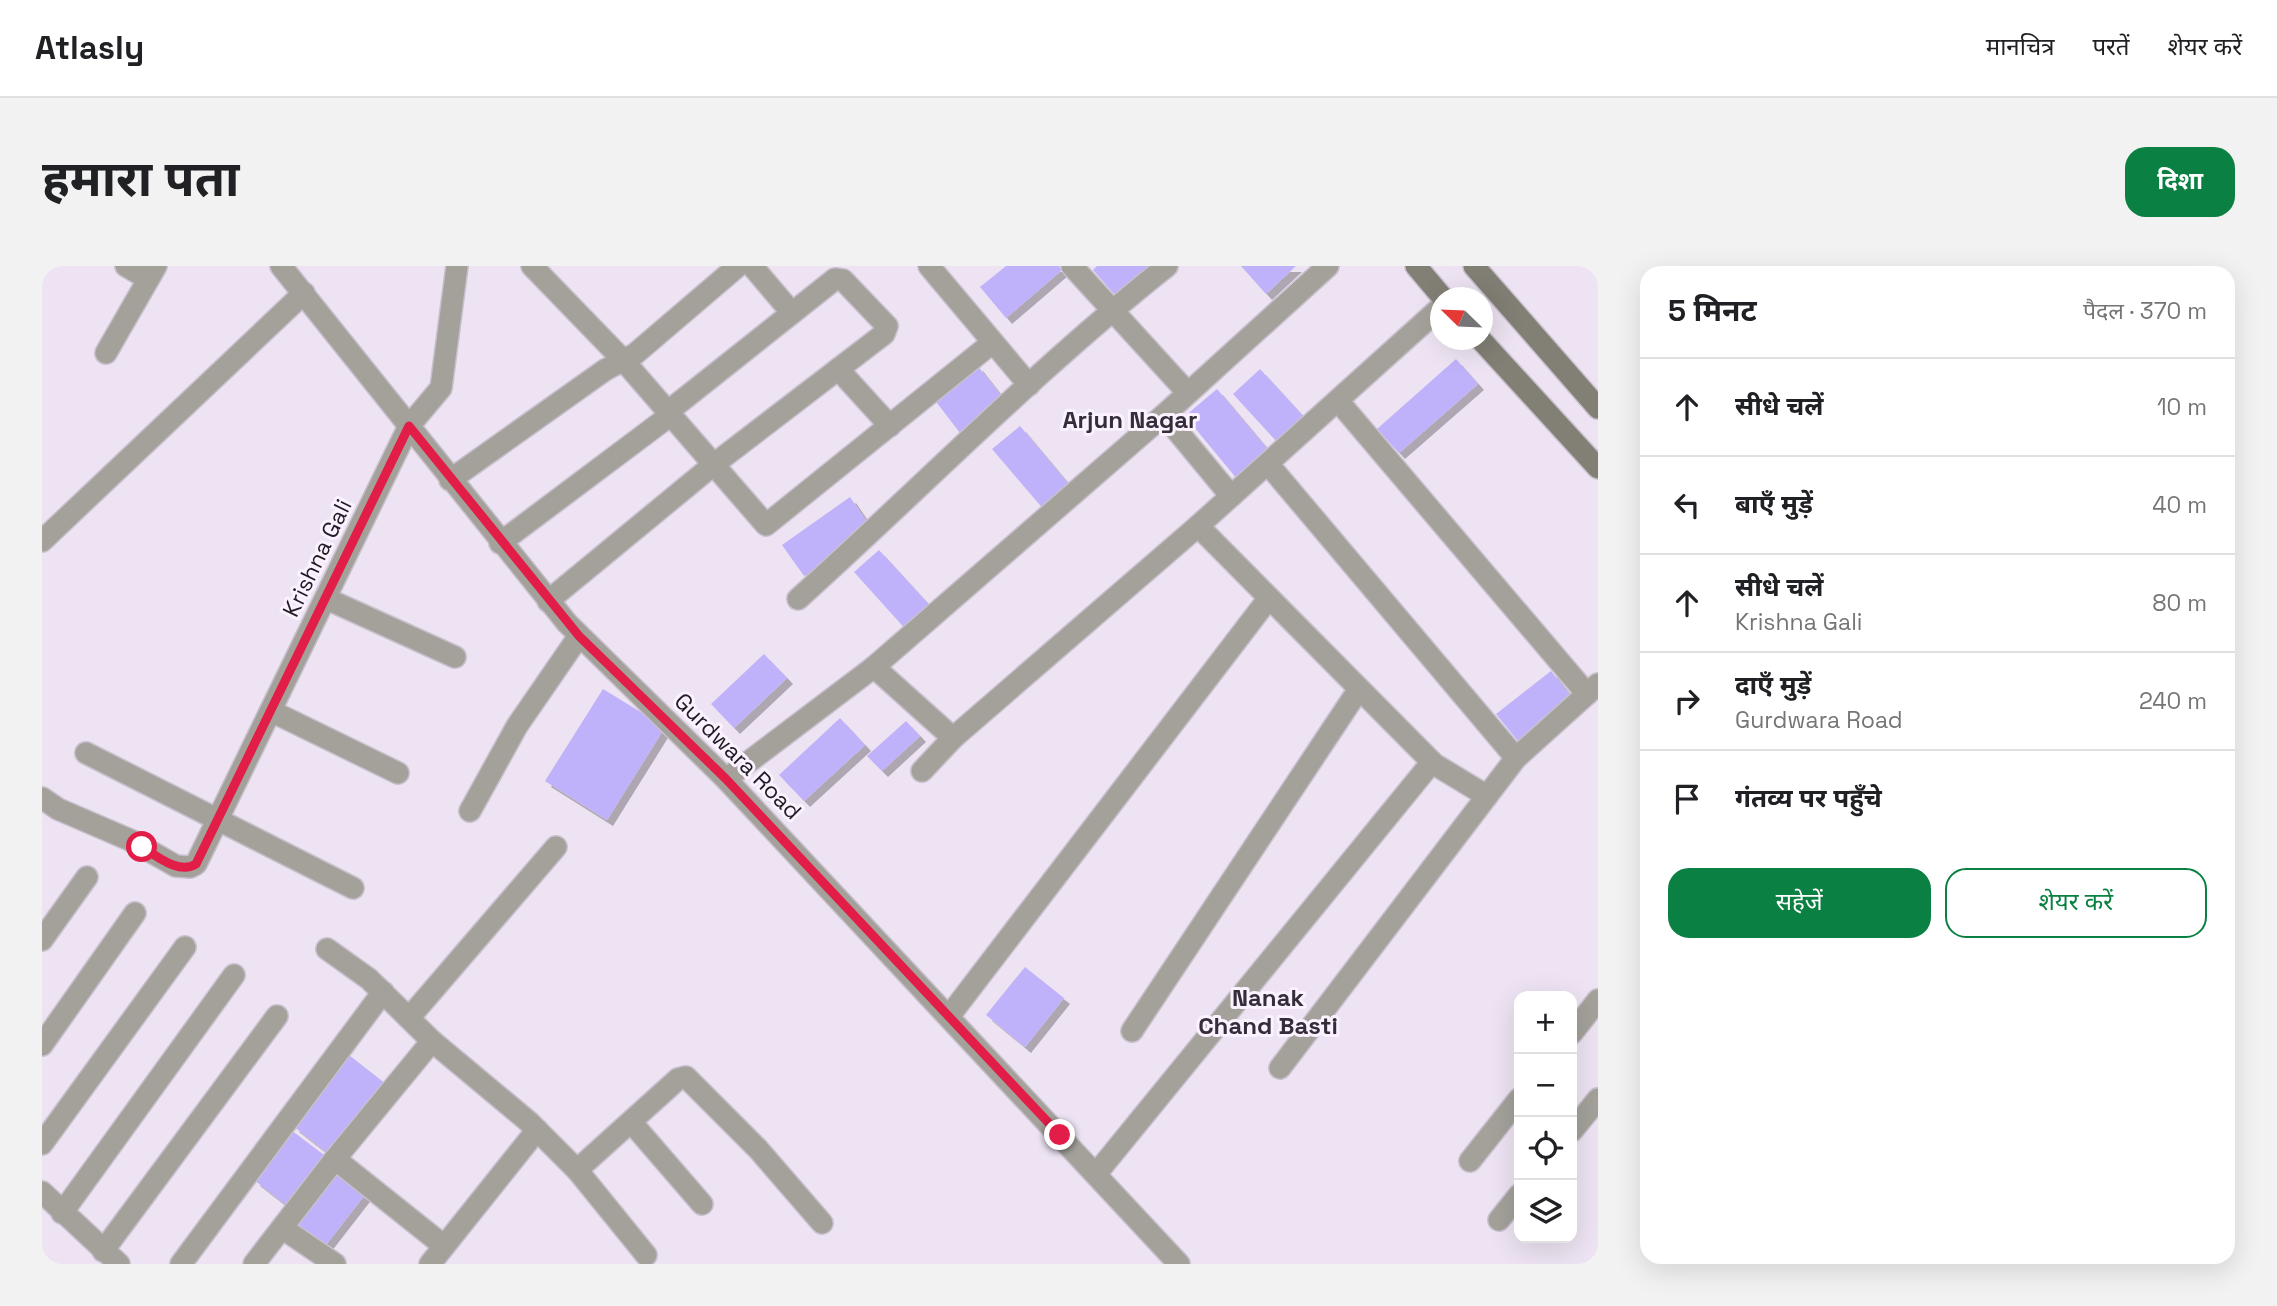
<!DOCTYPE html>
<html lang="hi">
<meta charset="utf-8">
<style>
body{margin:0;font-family:"Space Grotesk","Noto Sans Devanagari",sans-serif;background:#f2f2f2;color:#202124}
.controls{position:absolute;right:21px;bottom:21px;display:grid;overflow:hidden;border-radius:14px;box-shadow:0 7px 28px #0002}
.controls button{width:63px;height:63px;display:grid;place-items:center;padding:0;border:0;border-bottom:2px solid #e0e0e0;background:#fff;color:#202124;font:35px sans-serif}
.compass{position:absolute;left:1388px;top:21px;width:63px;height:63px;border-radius:50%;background:#fff;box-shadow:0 7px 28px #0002;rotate:293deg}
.stop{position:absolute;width:21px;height:21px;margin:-16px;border:5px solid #e11d48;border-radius:50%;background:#fff}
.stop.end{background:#e11d48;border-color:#fff;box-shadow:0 2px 7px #0008}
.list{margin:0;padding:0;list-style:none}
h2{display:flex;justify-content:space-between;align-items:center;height:91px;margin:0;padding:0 28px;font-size:30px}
h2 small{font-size:23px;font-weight:400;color:#757577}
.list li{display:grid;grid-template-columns:46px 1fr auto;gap:21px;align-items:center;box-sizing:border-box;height:98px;padding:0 28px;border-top:2px solid #e0e0e0}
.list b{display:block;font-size:26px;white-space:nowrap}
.list p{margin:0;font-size:23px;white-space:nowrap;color:#757577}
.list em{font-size:23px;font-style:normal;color:#757577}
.actions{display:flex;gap:14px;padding:21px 28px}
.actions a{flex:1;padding:16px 0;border:2px solid #0b8043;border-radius:21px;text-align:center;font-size:24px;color:#0b8043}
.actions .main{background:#0b8043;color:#fff}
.icon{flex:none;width:38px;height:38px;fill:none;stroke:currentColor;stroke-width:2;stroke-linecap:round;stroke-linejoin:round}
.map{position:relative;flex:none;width:1556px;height:998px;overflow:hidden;border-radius:21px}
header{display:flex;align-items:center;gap:42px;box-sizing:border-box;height:98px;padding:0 35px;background:#fff;border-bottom:2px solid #e0e0e0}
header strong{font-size:33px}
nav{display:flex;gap:38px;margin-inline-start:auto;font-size:24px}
.intro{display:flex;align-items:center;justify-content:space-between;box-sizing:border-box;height:168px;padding:0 42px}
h1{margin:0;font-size:49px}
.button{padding:18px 32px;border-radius:21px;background:#0b8043;color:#fff;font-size:24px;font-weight:700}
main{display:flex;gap:42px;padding:0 42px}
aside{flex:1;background:#fff;border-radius:21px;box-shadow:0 7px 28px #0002}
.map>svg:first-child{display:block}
.building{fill:#c0b2fa;filter:url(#shadow)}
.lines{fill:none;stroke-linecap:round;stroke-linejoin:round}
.street-casing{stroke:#c8bfcd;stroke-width:24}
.secondary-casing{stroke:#c8bfcd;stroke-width:24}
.street{stroke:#a3a19a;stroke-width:21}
.secondary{stroke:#827f75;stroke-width:21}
.route{stroke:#e11d48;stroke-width:9}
.labels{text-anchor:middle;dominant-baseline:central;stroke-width:6;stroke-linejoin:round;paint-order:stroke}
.street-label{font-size:23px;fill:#201d22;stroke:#fbf1ff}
.neighbourhood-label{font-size:24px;font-weight:bold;fill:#352d38;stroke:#fbf1ff}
</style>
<header>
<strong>Atlasly</strong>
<nav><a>मानचित्र</a><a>परतें</a><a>शेयर करें</a></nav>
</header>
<div class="intro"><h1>हमारा पता</h1><a class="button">दिशा</a></div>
<main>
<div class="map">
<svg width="1556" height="998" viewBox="0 0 1556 998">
<defs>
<filter id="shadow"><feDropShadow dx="6" dy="6" stdDeviation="0" flood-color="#0004"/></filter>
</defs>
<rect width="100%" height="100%" fill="#ede3f2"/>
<g class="building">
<polygon points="964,0 1017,0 1020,4 964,52 938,21"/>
<polygon points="1055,0 1119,0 1079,36 1051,4"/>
<polygon points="1199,0 1254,0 1224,28"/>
<polygon points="1414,93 1436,118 1357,187 1335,163"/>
<polygon points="935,99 961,132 918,167 892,133"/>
<polygon points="1218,103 1263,152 1236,177 1191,128"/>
<polygon points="1175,123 1228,186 1195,213 1143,150"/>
<polygon points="978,160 1030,222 1003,245 950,183"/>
<polygon points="808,231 830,263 762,310 740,279"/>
<polygon points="837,284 892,344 867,367 812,306"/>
<polygon points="722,388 745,412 692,462 669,438"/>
<polygon points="1509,405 1534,437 1480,480 1454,448"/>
<polygon points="561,423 623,461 565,554 503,515"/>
<polygon points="798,452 823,479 762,535 737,509"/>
<polygon points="864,455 878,470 840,505 825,490"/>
<polygon points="983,701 1022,732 983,781 944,749"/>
<polygon points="307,789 344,818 288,889 251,860"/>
<polygon points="249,864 286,892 248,942 212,914"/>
<polygon points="294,902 325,926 280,984 249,959"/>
</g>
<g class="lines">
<g class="street-casing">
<g id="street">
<polyline points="84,0 106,13"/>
<polyline points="239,0 525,357 684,513 1137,998"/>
<polyline points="490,0 582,95 724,259 950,77"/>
<polyline points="710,0 750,47"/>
<polyline points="887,0 987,119"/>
<polyline points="1030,0 1145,126"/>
<polyline points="64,87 114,0"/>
<polyline points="796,103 848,160"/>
<polyline points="1297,136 1545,428"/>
<polyline points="1122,149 1189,230"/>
<polyline points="1226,198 1474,492"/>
<polyline points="408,214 563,104 593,88 696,0"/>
<polyline points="1156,260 1392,498 1445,530"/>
<polyline points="0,275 262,27"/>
<polyline points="458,277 622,154 633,140 793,13 801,14 845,60 842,68 671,199 506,335"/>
<polyline points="285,333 413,391"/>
<path d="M756 333C879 222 995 103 1125 0"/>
<polyline points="832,401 911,472"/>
<polyline points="229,445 356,507"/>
<polyline points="44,487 311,622"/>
<polyline points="880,505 911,472 1156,260 1398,42"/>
<polyline points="684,513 832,401 1122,149 1286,0"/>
<polyline points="0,532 16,543 88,574 134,600 148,601 154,598 367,160 399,122 415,0"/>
<polyline points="428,545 475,460 537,370"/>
<polyline points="0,674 45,611"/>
<polyline points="285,683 327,713 390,775 487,856 535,904 604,989"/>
<polyline points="908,749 1227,332"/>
<polyline points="367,752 514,581"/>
<polyline points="1090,765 1317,423"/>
<polyline points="1530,767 1556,734"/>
<polyline points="0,779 93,647"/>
<polyline points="1238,802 1474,492 1556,418"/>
<polyline points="590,857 660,938"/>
<polyline points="1530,865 1556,833"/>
<polyline points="0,878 143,681"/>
<polyline points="293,893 402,980"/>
<polyline points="1428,895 1477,833"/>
<polyline points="535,904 636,813 644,811 716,883 780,957"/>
<polyline points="1054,908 1390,496"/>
<polyline points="0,926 77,998"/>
<polyline points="20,947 192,709"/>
<polyline points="1457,954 1477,929"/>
<polyline points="240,962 293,998"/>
<polyline points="61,985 235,750"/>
<polyline points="139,998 341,726"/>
<polyline points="212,998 293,893 390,775"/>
<polyline points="388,998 495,864"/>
</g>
</g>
<g class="secondary-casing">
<g id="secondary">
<polyline points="1374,0 1401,32"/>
<polyline points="1432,0 1556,142"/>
<polyline points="1439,74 1556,202"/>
</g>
</g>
<use href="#street" class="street"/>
<use href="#secondary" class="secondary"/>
</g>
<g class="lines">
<path class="route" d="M100 581C115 590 137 609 154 598L367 160 537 370 684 513 1018 869"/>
</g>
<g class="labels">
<g class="street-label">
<text transform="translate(275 292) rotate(-64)">Krishna Gali</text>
<text transform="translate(696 490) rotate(45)">Gurdwara Road</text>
</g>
<g class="neighbourhood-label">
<text x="1088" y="153">Arjun Nagar</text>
<text x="1226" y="731">Nanak<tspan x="1226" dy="28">Chand Basti</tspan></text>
</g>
</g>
</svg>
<div class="controls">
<button>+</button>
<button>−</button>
<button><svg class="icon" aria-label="locate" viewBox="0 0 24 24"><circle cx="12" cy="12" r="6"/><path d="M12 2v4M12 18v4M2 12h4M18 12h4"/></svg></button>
<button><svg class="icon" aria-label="layers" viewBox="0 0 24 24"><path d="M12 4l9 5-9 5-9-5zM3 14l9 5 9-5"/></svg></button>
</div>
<svg class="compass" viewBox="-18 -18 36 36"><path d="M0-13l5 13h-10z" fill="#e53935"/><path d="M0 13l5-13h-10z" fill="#757577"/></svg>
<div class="stop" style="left:100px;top:581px"></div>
<div class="stop end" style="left:1018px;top:869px"></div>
</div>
<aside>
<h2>5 मिनट<small>पैदल · 370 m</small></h2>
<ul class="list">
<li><svg class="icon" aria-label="ahead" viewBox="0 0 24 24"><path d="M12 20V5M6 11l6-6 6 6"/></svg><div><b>सीधे चलें</b></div><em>10 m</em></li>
<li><svg class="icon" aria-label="left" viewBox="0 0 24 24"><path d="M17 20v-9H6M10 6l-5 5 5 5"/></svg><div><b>बाएँ मुड़ें</b></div><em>40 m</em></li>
<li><svg class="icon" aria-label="ahead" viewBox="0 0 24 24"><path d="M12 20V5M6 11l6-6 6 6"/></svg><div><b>सीधे चलें</b><p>Krishna Gali</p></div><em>80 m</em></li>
<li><svg class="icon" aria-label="right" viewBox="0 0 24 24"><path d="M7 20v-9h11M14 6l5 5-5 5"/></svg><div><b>दाएँ मुड़ें</b><p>Gurdwara Road</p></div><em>240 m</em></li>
<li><svg class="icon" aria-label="arrive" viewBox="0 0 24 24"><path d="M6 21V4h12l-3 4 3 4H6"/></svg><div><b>गंतव्य पर पहुँचे</b></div></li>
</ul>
<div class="actions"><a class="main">सहेजें</a><a>शेयर करें</a></div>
</aside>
</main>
